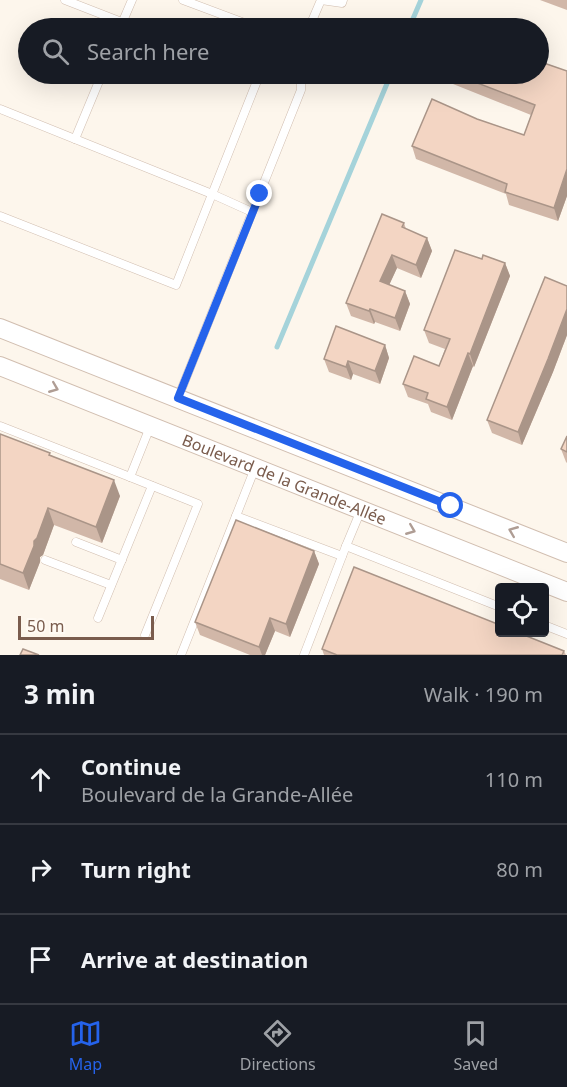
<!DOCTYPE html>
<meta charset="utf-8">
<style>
body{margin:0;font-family:"Noto Sans",sans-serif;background:#20242c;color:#f1f3f6}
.controls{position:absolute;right:18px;bottom:18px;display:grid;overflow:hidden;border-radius:6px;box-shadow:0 6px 24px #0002}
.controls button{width:54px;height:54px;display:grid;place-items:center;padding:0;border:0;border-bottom:2px solid #363941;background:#171b24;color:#f1f3f6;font:30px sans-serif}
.scale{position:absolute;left:18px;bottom:15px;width:136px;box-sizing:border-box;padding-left:6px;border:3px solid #7a5c4d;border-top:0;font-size:16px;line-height:21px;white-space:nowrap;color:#7a5c4d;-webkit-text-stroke:4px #fffaf3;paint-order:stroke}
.stop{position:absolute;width:18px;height:18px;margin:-14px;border:4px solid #2563eb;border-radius:50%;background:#fff}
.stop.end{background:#2563eb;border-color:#fff;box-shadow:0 2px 6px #0008}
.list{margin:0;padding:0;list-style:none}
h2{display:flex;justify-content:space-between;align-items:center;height:78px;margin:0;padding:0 24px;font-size:26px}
h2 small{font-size:20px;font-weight:400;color:#9ea1a6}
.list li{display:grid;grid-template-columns:39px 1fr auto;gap:18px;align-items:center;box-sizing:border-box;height:90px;padding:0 24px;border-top:2px solid #363941}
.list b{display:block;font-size:22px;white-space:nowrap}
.list p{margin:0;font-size:20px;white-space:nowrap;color:#9ea1a6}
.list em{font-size:20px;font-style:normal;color:#9ea1a6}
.icon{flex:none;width:33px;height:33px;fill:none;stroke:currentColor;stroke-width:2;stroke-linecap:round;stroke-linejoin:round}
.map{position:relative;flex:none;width:567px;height:655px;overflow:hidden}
.search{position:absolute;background:#171b24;box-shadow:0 6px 24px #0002;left:18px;right:18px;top:18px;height:66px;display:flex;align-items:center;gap:15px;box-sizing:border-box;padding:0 21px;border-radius:33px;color:#9ea1a6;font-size:22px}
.sheet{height:348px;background:#171b24}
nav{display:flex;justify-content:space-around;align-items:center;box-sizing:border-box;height:84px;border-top:2px solid #363941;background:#171b24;font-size:16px;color:#9ea1a6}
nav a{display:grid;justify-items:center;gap:3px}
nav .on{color:#2563eb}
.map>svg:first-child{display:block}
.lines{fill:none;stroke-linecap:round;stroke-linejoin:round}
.stream{stroke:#a5d3da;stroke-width:5}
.service-casing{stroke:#d1beb0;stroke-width:9}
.tertiary-casing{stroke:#d1beb0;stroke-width:20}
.service{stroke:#fff;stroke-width:8}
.tertiary{stroke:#fff;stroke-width:18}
.wall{fill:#d1b7a8}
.shaded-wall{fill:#aa9588}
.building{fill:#f3d5c3;stroke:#aa9588;stroke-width:1.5}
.oneway{stroke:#af9d94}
.route{stroke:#2563eb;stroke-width:8}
.labels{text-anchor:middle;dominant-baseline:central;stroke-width:5;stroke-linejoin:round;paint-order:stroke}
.street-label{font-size:16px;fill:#7a5c4d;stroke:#fffaf3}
</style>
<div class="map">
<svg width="567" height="655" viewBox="0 0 567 655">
<rect width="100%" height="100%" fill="#fdf6ec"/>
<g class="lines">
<g class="stream">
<polyline points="409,28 421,0"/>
<polyline points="277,347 391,74"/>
</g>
<g class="service-casing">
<g id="service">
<polyline points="65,0 137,28"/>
<polyline points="183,0 258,28"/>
<polyline points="120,28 132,0"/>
<polyline points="309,28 321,0 342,3 343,0"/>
<polyline points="0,109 212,194 252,212"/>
<polyline points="75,139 102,74"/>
<polyline points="0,216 176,285 259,76 253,74"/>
<polyline points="178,398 301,90 301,74"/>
<polyline points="0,426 130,477 150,427"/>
<polyline points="255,468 236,516 342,556"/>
<polyline points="130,477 198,504 145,635"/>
<polyline points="361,510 346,546 500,607"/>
<polyline points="76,542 122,560"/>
<polyline points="45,560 111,585"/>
<polyline points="98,618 152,486"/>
<polyline points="544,625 567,634"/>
<polyline points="181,655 236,516"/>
<polyline points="304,655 346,546"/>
</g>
</g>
<g class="tertiary-casing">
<g id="tertiary">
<polyline points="0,328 567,553"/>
<path id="s1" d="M0 366 567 592"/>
</g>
</g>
<use href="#service" class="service"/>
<use href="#tertiary" class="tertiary"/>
</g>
<g class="wall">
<polygon points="540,0 567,0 567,10"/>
<polygon points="545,63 567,71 567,196 558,221 509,205 506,194 416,159 412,146 477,119 524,135 531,115 448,82 444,74 538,74"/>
<polygon points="404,223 406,229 427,238 432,251 421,278 397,268 389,285 405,291 410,304 400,331 375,322 374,324 351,316 346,303"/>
<polygon points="482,259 505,263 510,276 474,367 473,366 452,420 431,412 428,404 408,397 403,384 439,366 445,349 429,343 424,330"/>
<polygon points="567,286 567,335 553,372 522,445 492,433 487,420"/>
<polygon points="385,345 389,358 380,384 353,374 351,380 329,372 324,359"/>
<polygon points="0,434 51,455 120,496 102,543 54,525 43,555 40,557 40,562 29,590 0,579"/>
<polygon points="567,436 567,463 566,462 561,449"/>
<polygon points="314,551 319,564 290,637 275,631 265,655 250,655 200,635 195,622"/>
<polygon points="322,649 564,651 566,655 324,655"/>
</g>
<g class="shaded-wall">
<polygon points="541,52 546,65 538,61"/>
<polygon points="567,169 567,196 558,221 554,208"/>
<polygon points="427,238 432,251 421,278 416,265"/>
<polygon points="392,255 397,268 385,294 380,281"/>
<polygon points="505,263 510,276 474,367 470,354"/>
<polygon points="405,291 410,304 400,331 395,318"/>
<polygon points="370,309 375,322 374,324 369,311"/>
<polygon points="567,309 567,335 553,372 522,445 518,432"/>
<polygon points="385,345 389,358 380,384 375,371"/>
<polygon points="468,353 473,366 452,420 447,407"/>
<polygon points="348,361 353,374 351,380 346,367"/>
<polygon points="114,480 120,496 102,543 96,527"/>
<polygon points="48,508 54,525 43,555 40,557 40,562 29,590 23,573 34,541"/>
<polygon points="314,551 319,564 290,637 286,624"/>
<polygon points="270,618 275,631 265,655 262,655 259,647"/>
</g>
<g class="building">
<polygon points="464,21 482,28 460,28"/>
<polygon points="538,51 541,52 538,60"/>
<polygon points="538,61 567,71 567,169 554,208 505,192 507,184 412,146 432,99 477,119 524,135 535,105 454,74 538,74"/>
<polygon points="382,214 404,223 402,227 427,238 416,265 392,255 380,281 405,291 395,318 370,309 369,311 346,303"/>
<polygon points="455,250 482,259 483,255 505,263 470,354 468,353 447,407 426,399 428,393 403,384 414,356 439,366 450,339 424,330"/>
<polygon points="545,277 567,286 567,309 548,359 518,432 487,420"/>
<polygon points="336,326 385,345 375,371 348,361 346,367 324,359"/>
<polygon points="0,434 50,453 49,455 114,480 96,527 48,508 37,538 34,541 34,546 23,573 0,564"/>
<polygon points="567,436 567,452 561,449"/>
<polygon points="236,520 314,551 286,624 270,618 259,647 195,622"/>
<polygon points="354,567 500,625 500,633 519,633 564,651 562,655 337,655 322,649"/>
<polygon points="23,649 39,655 20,655"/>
</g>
<defs><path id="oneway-chevron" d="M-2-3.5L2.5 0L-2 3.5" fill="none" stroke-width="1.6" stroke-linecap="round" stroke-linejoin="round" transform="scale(1.5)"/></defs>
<g class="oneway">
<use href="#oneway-chevron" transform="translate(54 388) rotate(22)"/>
<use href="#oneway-chevron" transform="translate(411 530) rotate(22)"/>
<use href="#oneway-chevron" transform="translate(513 531) rotate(-158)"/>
</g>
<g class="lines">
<polyline class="route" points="260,194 178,398 451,506"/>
</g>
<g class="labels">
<g class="street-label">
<text stroke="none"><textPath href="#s1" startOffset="306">Boulevard de la Grande-Allée</textPath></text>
</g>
</g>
</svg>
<div class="controls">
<button><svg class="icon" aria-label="locate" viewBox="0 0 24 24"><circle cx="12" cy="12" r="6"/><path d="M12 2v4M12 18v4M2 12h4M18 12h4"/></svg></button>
</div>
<div class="scale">50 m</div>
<div class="stop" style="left:451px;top:506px"></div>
<div class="stop end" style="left:260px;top:194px"></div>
<div class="search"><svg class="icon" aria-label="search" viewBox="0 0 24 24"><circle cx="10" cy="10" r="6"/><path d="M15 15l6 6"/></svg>Search here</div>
</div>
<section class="sheet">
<h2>3 min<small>Walk · 190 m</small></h2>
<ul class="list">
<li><svg class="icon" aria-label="ahead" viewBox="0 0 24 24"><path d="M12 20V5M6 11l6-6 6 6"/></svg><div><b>Continue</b><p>Boulevard de la Grande-Allée</p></div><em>110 m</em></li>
<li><svg class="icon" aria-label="right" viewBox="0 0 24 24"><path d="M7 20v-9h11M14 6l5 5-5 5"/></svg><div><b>Turn right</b></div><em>80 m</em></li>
<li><svg class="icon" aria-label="arrive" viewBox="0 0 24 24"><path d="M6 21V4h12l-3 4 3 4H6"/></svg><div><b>Arrive at destination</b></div></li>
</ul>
</section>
<nav>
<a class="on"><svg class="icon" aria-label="map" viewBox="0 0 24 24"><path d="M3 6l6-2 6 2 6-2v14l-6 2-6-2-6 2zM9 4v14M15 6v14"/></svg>Map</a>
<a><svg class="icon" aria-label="directions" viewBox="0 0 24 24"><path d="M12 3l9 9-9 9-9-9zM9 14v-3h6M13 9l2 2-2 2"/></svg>Directions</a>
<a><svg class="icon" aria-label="saved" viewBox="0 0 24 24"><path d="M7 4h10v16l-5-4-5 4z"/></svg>Saved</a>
</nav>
